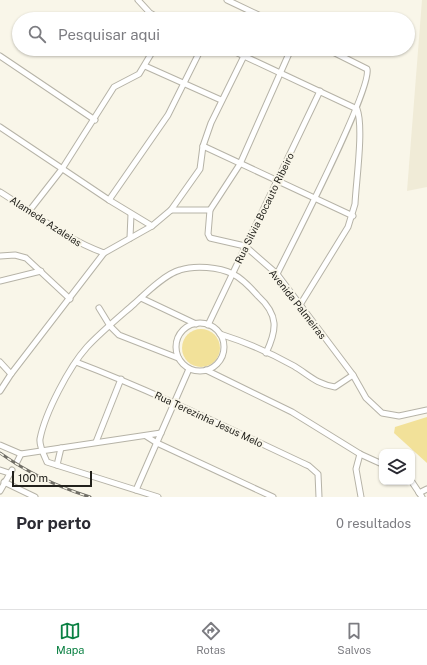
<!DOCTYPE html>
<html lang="pt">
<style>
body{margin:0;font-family:"Public Sans",sans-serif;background:#f7f7f7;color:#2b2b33}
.controls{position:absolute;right:12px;bottom:12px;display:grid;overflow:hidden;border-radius:8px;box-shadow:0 1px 3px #0004}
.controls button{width:36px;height:36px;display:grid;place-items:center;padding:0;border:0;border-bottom:1px solid #e1e1e2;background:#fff;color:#2b2b33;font:20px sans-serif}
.scale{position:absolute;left:12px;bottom:10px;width:80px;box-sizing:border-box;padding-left:4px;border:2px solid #22211c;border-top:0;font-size:11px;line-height:14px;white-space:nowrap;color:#22211c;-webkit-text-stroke:3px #f9f6e9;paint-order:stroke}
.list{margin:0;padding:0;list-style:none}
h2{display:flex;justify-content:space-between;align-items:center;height:52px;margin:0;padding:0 16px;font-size:17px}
h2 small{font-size:13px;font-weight:400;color:#7c7c81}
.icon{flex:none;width:22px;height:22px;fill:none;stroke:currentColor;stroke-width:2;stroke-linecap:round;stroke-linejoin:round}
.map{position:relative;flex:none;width:427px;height:497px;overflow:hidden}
.search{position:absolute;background:#fff;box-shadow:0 1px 3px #0004;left:12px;right:12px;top:12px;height:44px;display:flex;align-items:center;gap:10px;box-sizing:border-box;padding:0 14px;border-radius:22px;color:#7c7c81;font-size:15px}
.sheet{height:112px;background:#fff}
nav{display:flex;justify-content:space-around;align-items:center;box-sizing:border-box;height:56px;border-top:1px solid #e1e1e2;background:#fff;font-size:11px;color:#7c7c81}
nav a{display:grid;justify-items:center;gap:2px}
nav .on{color:#0b8043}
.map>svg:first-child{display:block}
.built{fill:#f0ebd7}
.green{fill:#f2e199}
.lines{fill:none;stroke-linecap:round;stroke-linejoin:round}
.minor-casing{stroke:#b6b3a7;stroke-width:7}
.minor{stroke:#fff;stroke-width:5}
.rail-casing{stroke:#706e66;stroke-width:3}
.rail{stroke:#f9f6e9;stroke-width:1.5;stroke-dasharray:4.5;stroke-linecap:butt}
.labels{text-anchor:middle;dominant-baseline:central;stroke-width:4;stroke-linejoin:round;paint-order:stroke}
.street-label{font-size:10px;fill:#22211c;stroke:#f9f6e9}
</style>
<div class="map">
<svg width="427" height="497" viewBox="0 0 427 497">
<rect width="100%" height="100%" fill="#f9f6e9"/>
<polygon class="built" points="422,0 427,0 427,187 407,191"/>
<g class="green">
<circle cx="201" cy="348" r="19"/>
<polygon points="427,417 427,463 394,433 395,427"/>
</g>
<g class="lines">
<g class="minor-casing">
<g id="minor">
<polyline points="138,0 150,13 161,19"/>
<polyline points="227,0 267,19"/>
<path d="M229 49 357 109C364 127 356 182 355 204L348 227 300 305"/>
<polyline points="0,56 95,120"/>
<polyline points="145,66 221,100"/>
<polyline points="0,127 109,200 152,226"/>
<polyline points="203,146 353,216"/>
<path d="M0 192C34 213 65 239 104 253L152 226 171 210 200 169 203 146 211 123 244 56"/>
<polyline points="109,200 168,115 201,49"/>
<polyline points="30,210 62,169 114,87 139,74 154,49"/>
<polyline points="171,210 210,210 208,234 210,238 245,246 277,274 353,375 366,398 382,413 399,416 427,410"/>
<polyline points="210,210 240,164 291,49"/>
<polyline points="130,238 131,214"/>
<polyline points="0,256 15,255 26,258 70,299"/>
<path d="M277 274C291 246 373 87 367 69L327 49"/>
<polyline points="0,281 41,271"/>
<polyline points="141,298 196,324"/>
<polyline points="99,308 110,326 119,335 178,358"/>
<circle cx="200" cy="347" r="24"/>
<polyline points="208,325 320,91"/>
<path d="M220 334C245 342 271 353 294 366 309 375 316 384 335 387L353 375"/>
<polyline points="0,362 11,374"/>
<path d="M76 362C155 392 232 430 309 466L318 474 319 497"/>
<polyline points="206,370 292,412 360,454 382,464"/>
<polyline points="0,391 11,374 104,253"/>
<polyline points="146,436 157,443 273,497"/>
<polyline points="96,442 121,379"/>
<polyline points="0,445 21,454 161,433"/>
<polyline points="360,454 356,469 361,497"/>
<polyline points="17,462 21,454"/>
<polyline points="57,465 61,448"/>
<polyline points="0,470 9,473"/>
<polyline points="4,482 35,497"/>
<polyline points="412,482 422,497"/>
<polyline points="136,490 189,369"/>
<polyline points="0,491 12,470"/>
<polyline points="419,493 427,489"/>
<path d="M158 497 47 462C44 455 39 446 40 439 45 413 69 367 87 347 101 332 118 318 134 304 145 294 165 274 180 270 195 265 219 267 233 274 243 279 251 288 258 296 279 315 277 330 266 353"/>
</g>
</g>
<use href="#minor" class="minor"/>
<g class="rail-casing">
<path id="rail" d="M0 453C28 473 58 487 90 497"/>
</g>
<use href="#rail" class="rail"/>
</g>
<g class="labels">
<g class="street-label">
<text transform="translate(264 208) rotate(-64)">Rua Silvia Bocauto Ribeiro</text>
<text transform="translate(46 221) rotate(33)">Alameda Azaleias</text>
<text transform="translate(298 304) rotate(52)">Avenida Palmeiras</text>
<text transform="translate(209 419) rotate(25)">Rua Terezinha Jesus Melo</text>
</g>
</g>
</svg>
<div class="controls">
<button><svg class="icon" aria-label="layers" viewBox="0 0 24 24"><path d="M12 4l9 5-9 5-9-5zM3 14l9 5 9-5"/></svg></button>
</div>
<div class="scale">100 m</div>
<div class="search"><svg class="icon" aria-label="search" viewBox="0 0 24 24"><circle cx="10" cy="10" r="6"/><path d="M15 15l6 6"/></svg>Pesquisar aqui</div>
</div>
<section class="sheet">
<h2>Por perto<small>0 resultados</small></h2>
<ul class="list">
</ul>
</section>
<nav>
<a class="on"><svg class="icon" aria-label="map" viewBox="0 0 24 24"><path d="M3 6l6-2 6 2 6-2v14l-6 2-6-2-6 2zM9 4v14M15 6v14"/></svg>Mapa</a>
<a><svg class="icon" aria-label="directions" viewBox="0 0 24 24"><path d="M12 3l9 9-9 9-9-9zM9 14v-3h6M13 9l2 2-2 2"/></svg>Rotas</a>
<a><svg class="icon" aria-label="saved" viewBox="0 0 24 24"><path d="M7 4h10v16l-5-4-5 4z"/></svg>Salvos</a>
</nav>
